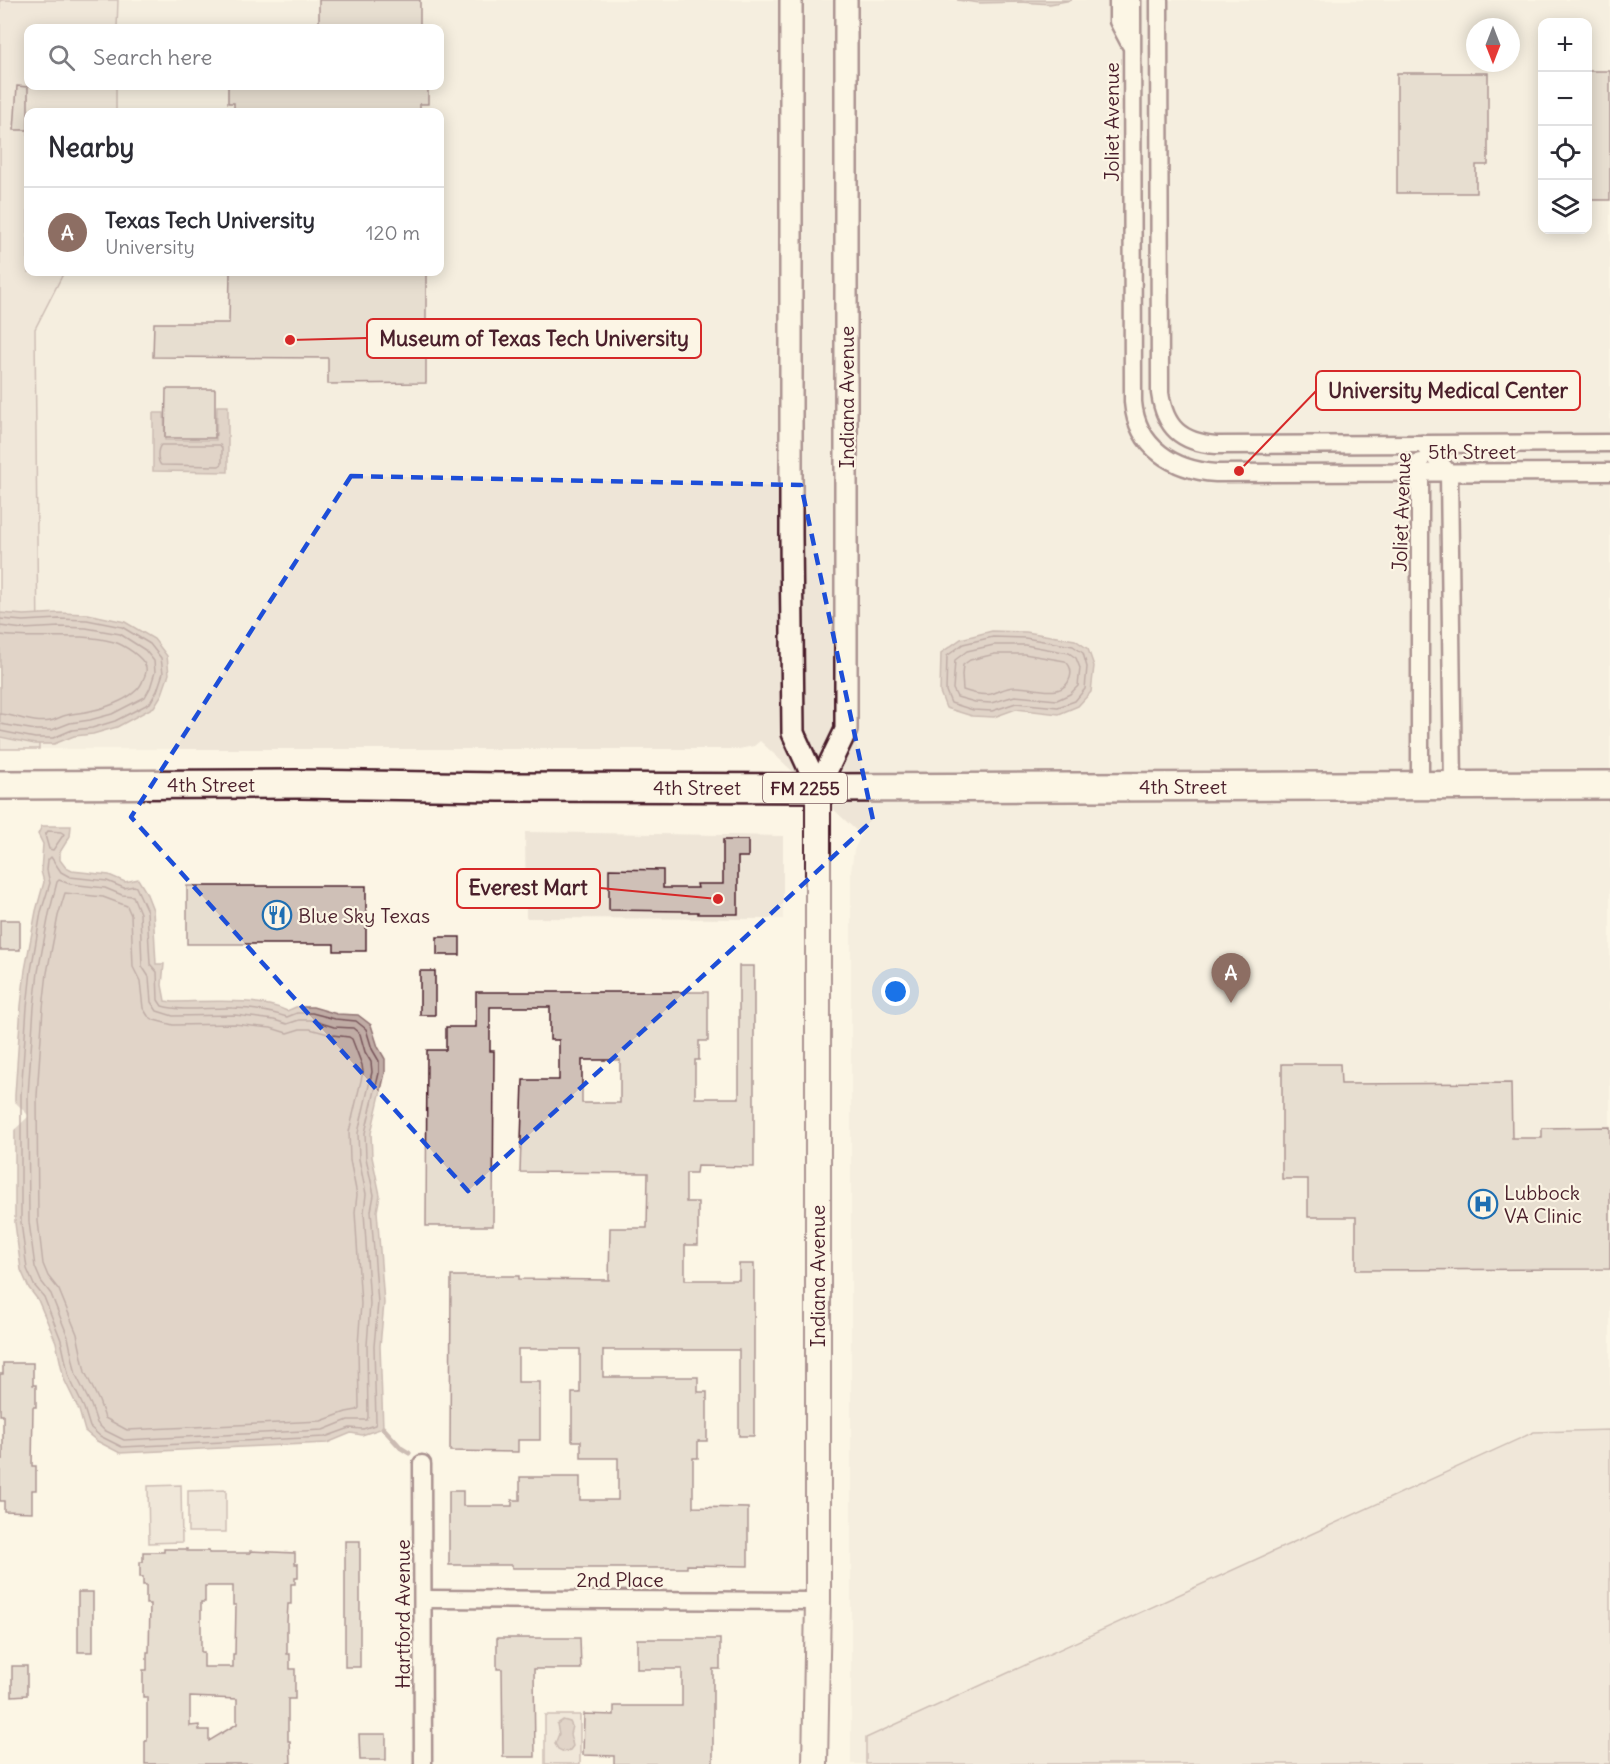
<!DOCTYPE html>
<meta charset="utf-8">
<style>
body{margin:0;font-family:Delius,sans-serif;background:#f7f7f7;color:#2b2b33}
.controls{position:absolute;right:18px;top:18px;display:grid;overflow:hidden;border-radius:12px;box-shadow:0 3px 15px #0003}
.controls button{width:54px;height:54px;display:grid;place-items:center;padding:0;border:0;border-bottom:2px solid #e1e1e2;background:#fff;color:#2b2b33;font:30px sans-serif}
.compass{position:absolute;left:1466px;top:18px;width:54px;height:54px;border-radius:50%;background:#fff;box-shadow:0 3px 15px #0003;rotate:180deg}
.you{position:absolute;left:896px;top:992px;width:21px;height:21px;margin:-15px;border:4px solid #fff;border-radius:50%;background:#1a73e8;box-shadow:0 0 0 9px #1a73e833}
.badge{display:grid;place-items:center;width:39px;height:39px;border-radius:50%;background:#1a73e8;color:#fff;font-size:20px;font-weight:700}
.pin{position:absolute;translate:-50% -50px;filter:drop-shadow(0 2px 3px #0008)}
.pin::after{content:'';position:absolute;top:32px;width:21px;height:18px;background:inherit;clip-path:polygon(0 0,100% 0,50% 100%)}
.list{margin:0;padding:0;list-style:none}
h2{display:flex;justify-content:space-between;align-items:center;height:78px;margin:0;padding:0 24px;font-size:26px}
h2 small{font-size:20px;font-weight:400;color:#7c7c81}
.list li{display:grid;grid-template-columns:39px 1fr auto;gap:18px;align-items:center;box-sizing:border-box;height:90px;padding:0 24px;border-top:2px solid #e1e1e2}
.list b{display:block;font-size:22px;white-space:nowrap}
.list p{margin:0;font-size:20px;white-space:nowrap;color:#7c7c81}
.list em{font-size:20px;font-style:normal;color:#7c7c81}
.icon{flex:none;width:33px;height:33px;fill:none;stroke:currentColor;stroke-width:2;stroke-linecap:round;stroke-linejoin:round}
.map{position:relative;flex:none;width:1610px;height:1764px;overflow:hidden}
.search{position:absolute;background:#fff;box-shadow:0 3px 15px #0003;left:24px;top:24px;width:420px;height:66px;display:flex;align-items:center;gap:15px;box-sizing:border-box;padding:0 21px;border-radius:12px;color:#7c7c81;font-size:22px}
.panel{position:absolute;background:#fff;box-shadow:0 3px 15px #0003;left:24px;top:108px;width:420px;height:168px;border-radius:12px}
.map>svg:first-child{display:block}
.built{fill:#eee5d7;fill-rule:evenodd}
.green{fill:#e2d5ca;stroke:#967a7a;stroke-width:1.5}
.water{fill:#c0aca5;stroke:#917474;stroke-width:1.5}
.pier{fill:#fcf5e5}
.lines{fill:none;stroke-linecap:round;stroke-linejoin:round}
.shore{stroke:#79575c;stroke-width:1.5}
.stream{stroke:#917474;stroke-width:5}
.building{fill:#cfc0b7;stroke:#4a1f2b;stroke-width:1.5;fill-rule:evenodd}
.minor-casing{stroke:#4a1f2b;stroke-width:21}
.tertiary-casing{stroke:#4a1f2b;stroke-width:26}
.secondary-casing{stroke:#4a1f2b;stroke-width:28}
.primary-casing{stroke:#4a1f2b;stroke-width:32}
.minor{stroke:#fcf5e5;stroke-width:16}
.tertiary{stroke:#fcf5e5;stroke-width:21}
.secondary{stroke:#fcf5e5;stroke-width:24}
.primary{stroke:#fcf5e5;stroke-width:27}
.marked{fill:none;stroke:#1d4ed8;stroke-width:4.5;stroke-dasharray:12 8;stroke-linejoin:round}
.labels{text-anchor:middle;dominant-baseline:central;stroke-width:4.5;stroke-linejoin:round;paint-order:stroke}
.shield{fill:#fcf5e5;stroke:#7f5f63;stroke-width:1.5}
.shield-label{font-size:18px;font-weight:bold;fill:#4a1f2b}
.street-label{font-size:20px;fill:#4a1f2b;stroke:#fcf5e5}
.poi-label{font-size:20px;fill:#4a1f2b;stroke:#fcf5e5;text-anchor:start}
.leader{fill:none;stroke:#d62828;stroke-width:2}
.callout-dot{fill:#d62828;stroke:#fcf5e5;stroke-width:2}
.callout{fill:#fcf5e5;stroke:#d62828;stroke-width:2}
.callout-label{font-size:21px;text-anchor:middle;font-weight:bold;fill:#4a1f2b}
</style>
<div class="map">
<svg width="1610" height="1764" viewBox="0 0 1610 1764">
<rect width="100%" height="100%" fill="#fcf5e5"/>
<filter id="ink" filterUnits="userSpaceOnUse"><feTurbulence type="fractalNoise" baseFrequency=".0167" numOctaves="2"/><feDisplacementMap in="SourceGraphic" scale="12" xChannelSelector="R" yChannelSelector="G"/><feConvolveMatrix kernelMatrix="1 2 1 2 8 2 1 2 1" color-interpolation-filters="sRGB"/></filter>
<g filter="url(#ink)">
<g class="built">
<path d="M0 0H1610V1764H851V871L854 850 861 835 760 741 754 746 739 749H0ZM1542 22H1588V230H1542ZM1475 27H1511V63H1475ZM28 28H440V86H28ZM28 112H440V272H28Z"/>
<polygon points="525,832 783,836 783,919 526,918"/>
</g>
<g class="green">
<polygon points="0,0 118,0 117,28 28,28 28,86 116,86 116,112 28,112 28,272 64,272 35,329 39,749 0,749"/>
<polygon points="1610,1430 1610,1764 866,1764 866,1738 1534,1432"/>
<polygon points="181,1485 182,1542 149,1543 148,1486"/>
<polygon points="226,1490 226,1532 188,1532 188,1491"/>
<rect x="545" y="1715" width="35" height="49"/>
</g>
<g class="water">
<polygon points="957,0 1072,0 1050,4 1021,2 980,3"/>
<polygon points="217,406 228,406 228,472 153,471 153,413 164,413 165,440 216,440"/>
<polygon points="0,613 24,615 59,613 88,614 125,622 154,639 167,656 169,674 162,694 154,707 117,727 93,734 74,736 54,744 35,744 0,737"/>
<polygon points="992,631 1026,632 1075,640 1088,649 1094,666 1091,692 1078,706 1059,714 1016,709 994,717 972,716 946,708 940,692 941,653 961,639"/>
<path d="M42 826H71L70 836 60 852V860L66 868 72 871 109 875 125 882 138 879 146 892 153 910 156 964H164L162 985 165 1001 173 1002C205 1002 259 997 287 1011L296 1007H313L337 1014 358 1015 371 1025 378 1047 385 1059V1073L371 1133 372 1157 380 1195 377 1211 384 1303 380 1346 383 1428 362 1435 351 1433 327 1443 120 1453 97 1441 85 1431 79 1410 64 1379 56 1342 38 1300 29 1288 21 1270 15 1223V1095L21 1006 25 970 36 911 44 882 41 871 43 844 38 834Z"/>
<polygon points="563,1720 570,1722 572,1726 570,1734 573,1746 570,1750 564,1752 558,1749 555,1744 559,1734 557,1724"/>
</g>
<polygon class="pier" points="12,1099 29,1116 11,1133"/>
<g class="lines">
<g class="shore">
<path d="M161 445H220L222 448V464L219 466 161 465C157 461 157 449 161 445Z"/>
<polyline points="0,619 23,621 59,619 87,620 122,627 150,644 161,658 163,673 157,691 150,703 115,721 92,728 72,730 53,738 35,738 0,731"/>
<polyline points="0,626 23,629 60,627 86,628 120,634 145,650 154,661 155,672 150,688 145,697 112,714 90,720 70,723 52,730 36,730 0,724"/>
<path d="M0 635C38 640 77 632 114 642 124 645 143 657 146 667 147 672 145 676 143 680 138 697 106 708 90 711 82 713 74 713 67 715 61 716 56 720 50 721 33 724 16 715 0 714"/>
<polygon points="993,637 1025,638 1073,646 1083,653 1087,667 1085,689 1075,701 1058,707 1016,703 992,711 973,710 951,703 946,691 947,656 963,644"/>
<polygon points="994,645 1025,645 1069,653 1076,658 1080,668 1078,686 1070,694 1057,700 1015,696 991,703 975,702 957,697 953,689 955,660 967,651"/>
<path d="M995 654H1024L1065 661C1076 670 1070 687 1057 690 1043 693 1028 686 1014 687 1006 687 999 692 991 694 982 696 972 693 963 690L962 675 963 665 970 660Z"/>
<polygon points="48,831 61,832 64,834 53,850 49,849 45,835"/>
<path d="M51 857 61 872 70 877 107 881 124 888 134 886 136 887 147 911 150 964 157 972 158 1000 162 1006C184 1012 209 1007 232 1008 250 1008 269 1011 287 1017L297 1013H312L335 1019 356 1021 366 1029 372 1049 379 1061V1073L365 1133 366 1158 374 1195 371 1211 378 1303 374 1346 376 1422 375 1425 363 1429 350 1428 325 1437 122 1447 100 1436 90 1427 84 1408 69 1377 61 1340 44 1297 34 1285 27 1269 21 1222V1095L27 1007 31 971 41 912 50 883 47 870 48 860Z"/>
<polygon points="59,880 70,884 105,888 122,895 133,896 140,913 142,966 149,977 151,1002 157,1011 173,1016 235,1015 274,1020 287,1024 299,1020 311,1020 334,1027 353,1028 360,1034 365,1052 371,1062 372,1072 358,1133 359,1159 366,1194 364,1212 370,1304 367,1345 368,1417 367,1420 348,1420 323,1430 124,1440 104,1430 97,1423 91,1405 76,1375 68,1337 51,1294 41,1281 35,1267 29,1222 28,1095 34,1007 38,972 49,914 57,882"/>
<polygon points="65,893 103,897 127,906 131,915 133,967 140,981 143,1008 148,1016 154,1020 173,1025 234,1024 271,1028 287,1033 300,1029 310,1029 332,1035 349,1037 352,1039 362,1065 363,1072 349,1132 350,1160 357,1195 355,1212 361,1304 358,1345 359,1408 357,1410 346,1412 321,1421 127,1430 105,1418 99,1401 85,1372 77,1334 59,1290 48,1276 43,1264 38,1221 37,1096 43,1008 47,973 58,916"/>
</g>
<polyline class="stream" points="383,1428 401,1448 409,1453"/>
</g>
<g class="building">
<rect x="319" y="0" width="101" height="28"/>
<rect x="1587" y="71" width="23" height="129"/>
<polygon points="1397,73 1488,73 1488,165 1476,165 1476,193 1397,193"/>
<polygon points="17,86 28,87 28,130 14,130"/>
<polygon points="228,86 428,86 428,104 420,104 420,112 234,112 234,103 228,103"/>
<polygon points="230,272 426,272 426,383 328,384 328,358 153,357 154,323 229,323"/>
<polygon points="166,389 215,389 215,438 165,438"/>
<polygon points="723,840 748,840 748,857 738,857 738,914 698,914 698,912 683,912 683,911 609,910 609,869 663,870 663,888 698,888 697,884 723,884"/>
<polygon points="187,886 366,886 366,951 334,951 334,944 187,944"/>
<rect x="0" y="920" width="20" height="30"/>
<rect x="437" y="937" width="23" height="18"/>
<path d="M739 966H754V1167L697 1166 696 1173H686V1202H698V1245H685V1280H739V1264H754V1436H739V1350H603V1377H698V1392H707V1441H698V1458H693V1507L748 1508V1566L687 1565V1568H512V1565H449V1491H463V1506H512V1500H520V1477H580V1500H618V1458H581V1441H572V1393H580V1349H518V1382H540V1440H518V1452L450 1451 451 1276H519V1279L609 1280 610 1228H647L648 1173 520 1172 523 1080H559V1040H550V1007H490V1051H494L493 1226H426L427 1050H446V1027H476V992H708V1041H699V1060H695V1098H739ZM582 1060H620V1103H582Z"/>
<rect x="420" y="971" width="15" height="44"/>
<polygon points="1282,1064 1340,1064 1341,1084 1511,1083 1512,1138 1542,1138 1542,1128 1610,1127 1610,1269 1356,1270 1356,1217 1308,1217 1308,1179 1282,1179"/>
<polygon points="3,1363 33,1363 33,1385 36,1385 36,1407 33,1407 32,1466 36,1466 36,1490 32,1490 32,1512 4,1511 4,1501 0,1501 0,1459 3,1459 3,1415 0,1415 0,1374 3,1374"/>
<rect x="345" y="1541" width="15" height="126"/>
<path d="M164 1549H187V1551H209V1553H250V1551L295 1553V1564H298V1578H295V1584H291V1604H288L287 1622V1654H290V1669H295V1699H288V1741H290L291 1763H288V1764H145V1741H147V1697H143V1670H147V1652H149L150 1604H146V1585H143V1577H140V1562H143V1552H164ZM205 1586H233V1605H236L235 1654H233V1667H204V1652H201V1602H205ZM190 1697 237 1699V1724L209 1741V1730H199V1725L190 1726Z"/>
<rect x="78" y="1592" width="15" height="60"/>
<polygon points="497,1638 580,1638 581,1669 534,1669 535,1757 503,1757 502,1669 497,1669"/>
<polygon points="637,1639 720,1639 720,1669 713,1669 713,1764 614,1764 614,1756 583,1755 584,1714 614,1715 614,1706 682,1706 682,1669 637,1669"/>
<polygon points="12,1666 27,1666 27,1695 12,1696"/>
<polygon points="359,1734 386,1734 386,1760 360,1760"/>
</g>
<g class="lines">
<g class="minor-casing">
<g id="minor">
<polyline points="1118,0 1118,21 1130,44"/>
<path d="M1132 0 1133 402C1137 448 1174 470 1216 473L1610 472"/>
<path d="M1159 0 1160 393C1165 428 1181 442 1216 445L1610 443"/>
<polyline points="1422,444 1449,473 1453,786"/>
<polyline points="1420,462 1420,786"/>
<polyline points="422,1464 423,1764"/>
<polyline points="423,1599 818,1601"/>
</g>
</g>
<g class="tertiary-casing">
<g id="tertiary">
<polyline points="791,0 791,534 793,733 818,788"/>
<polyline points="818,788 846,730 846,0"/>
</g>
</g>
<g class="secondary-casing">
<polyline id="secondary" points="815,1764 818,1601 818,788"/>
</g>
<g class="primary-casing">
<polyline id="primary" points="0,785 298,784 499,787 818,788 1610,785"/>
</g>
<use href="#minor" class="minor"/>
<use href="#tertiary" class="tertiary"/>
<use href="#secondary" class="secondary"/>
<use href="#primary" class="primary"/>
</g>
</g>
<path d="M0 0H1610V1764H0ZM351 476 801 485 873 820 468 1191 131 817Z" fill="#fcf5e5" fill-opacity=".55" fill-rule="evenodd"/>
<path class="marked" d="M351 476 801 485 873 820 468 1191 131 817Z"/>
<defs>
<g id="restaurant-ring" transform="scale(1.5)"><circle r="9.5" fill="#fcf5e5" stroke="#1f6fb2" stroke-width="1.5"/><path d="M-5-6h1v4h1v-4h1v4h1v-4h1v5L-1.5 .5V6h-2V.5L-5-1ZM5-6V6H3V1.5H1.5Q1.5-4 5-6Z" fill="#1f6fb2"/></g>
<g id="hospital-ring" transform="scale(1.5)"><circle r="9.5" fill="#fcf5e5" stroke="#1f6fb2" stroke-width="1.5"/><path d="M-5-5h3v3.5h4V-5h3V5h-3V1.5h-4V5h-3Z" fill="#1f6fb2"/></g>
</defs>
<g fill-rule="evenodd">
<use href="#restaurant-ring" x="277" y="915"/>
<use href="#hospital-ring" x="1483" y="1204"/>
</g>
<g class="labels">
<rect class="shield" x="763" y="773" width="84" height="30" rx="4.5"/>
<g class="shield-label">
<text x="805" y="788">FM 2255</text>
</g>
<g class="street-label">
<text transform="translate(1111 122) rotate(-90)">Joliet Avenue</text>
<text transform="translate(846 397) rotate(-90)">Indiana Avenue</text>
<text x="1472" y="451">5th Street</text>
<text transform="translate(1401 512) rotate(-88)">Joliet Avenue</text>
<text x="211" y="784">4th Street</text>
<text x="1183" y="786">4th Street</text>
<text x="697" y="787">4th Street</text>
<text transform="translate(817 1276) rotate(-90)">Indiana Avenue</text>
<text x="620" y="1579">2nd Place</text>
<text transform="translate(402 1614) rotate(-90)">Hartford Avenue</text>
</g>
<g class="poi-label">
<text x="298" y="915">Blue Sky Texas</text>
<text x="1504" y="1192">Lubbock<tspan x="1504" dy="23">VA Clinic</tspan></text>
</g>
</g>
<path class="leader" d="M290 340L367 338M1239 471L1316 391M718 899L600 888"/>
<g class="callout-dot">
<circle cx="290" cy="340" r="6"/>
<circle cx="1239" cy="471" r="6"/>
<circle cx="718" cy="899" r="6"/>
</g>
<g class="callout">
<rect x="367" y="319" width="334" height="39" rx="6"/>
<rect x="1316" y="371" width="264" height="39" rx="6"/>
<rect x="457" y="869" width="143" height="39" rx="6"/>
</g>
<g class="callout-label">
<text x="534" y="346">Museum of Texas Tech University</text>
<text x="1448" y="398">University Medical Center</text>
<text x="528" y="895">Everest Mart</text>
</g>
</svg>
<div class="controls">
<button>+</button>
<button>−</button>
<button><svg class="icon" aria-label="locate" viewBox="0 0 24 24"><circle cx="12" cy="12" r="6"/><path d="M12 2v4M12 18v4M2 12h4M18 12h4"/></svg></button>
<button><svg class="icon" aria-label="layers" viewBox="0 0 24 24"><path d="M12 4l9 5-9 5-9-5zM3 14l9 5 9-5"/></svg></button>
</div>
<svg class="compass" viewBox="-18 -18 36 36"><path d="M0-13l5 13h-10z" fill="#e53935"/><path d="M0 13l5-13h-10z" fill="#7c7c81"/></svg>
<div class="you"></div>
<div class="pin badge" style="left:1231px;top:1003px;background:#8d6e63">A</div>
<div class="search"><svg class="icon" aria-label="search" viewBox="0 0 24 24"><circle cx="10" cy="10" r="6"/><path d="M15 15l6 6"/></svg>Search here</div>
<section class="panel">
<h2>Nearby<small></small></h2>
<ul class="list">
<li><span class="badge" style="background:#8d6e63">A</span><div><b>Texas Tech University</b><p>University</p></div><em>120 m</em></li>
</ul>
</section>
</div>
